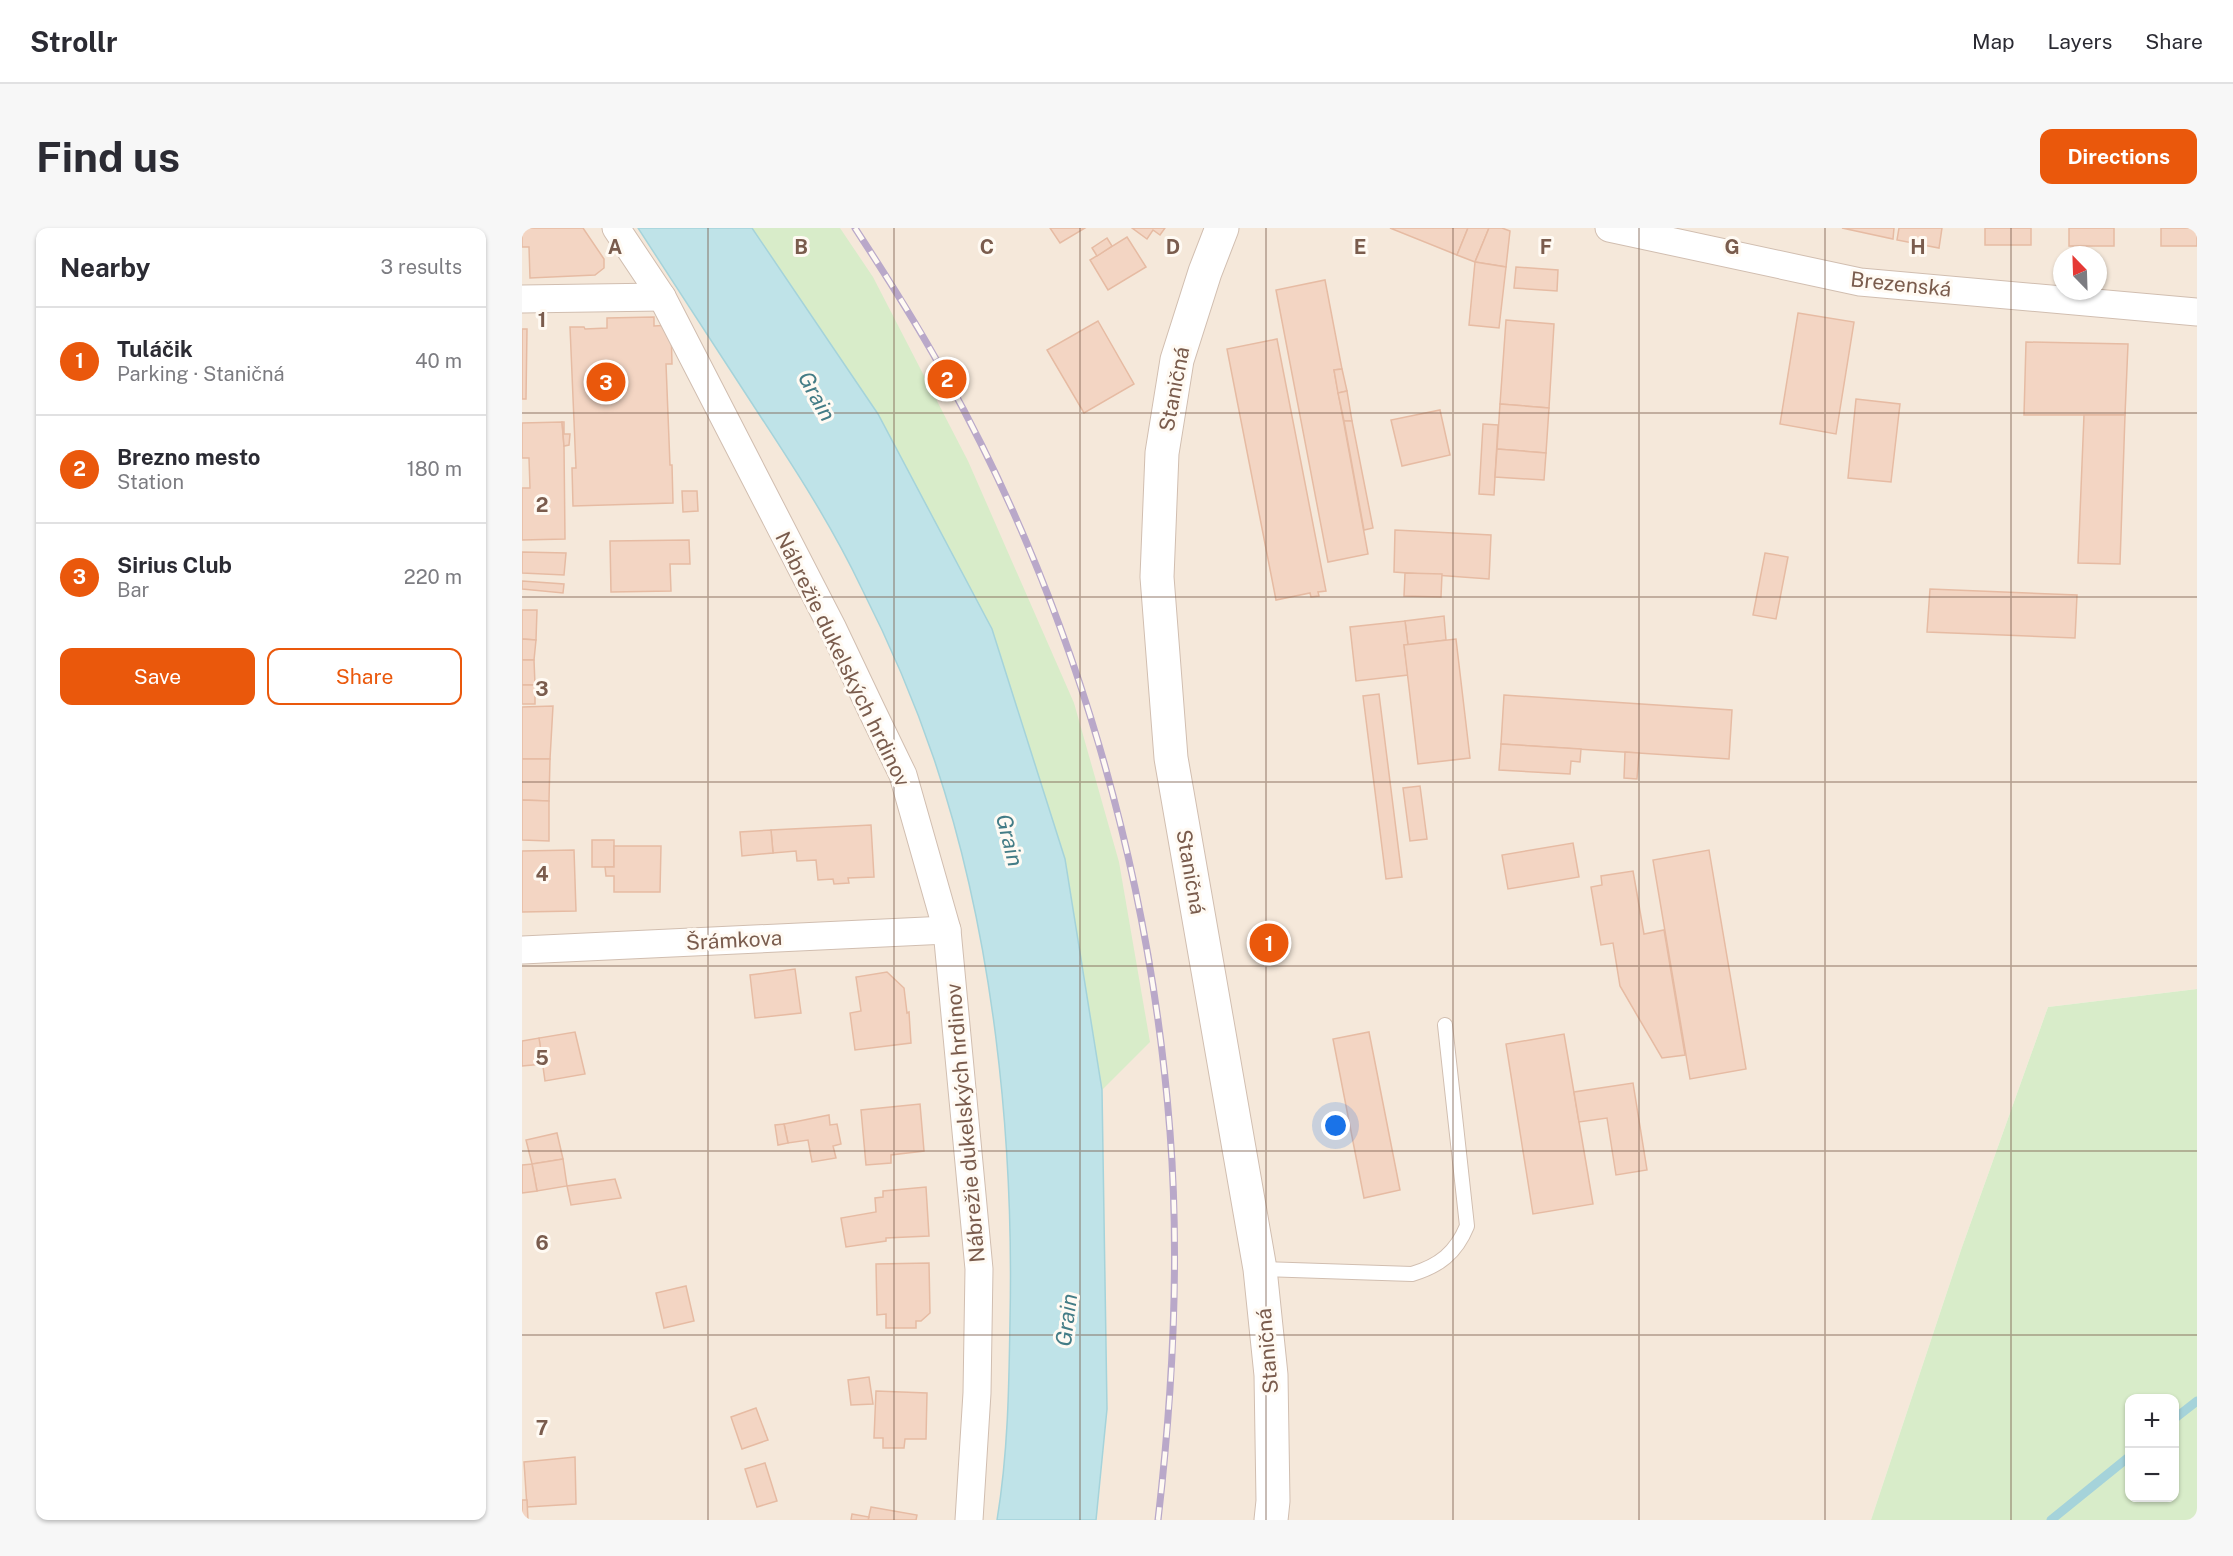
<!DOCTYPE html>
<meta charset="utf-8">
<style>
body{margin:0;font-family:"Public Sans",sans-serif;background:#f7f7f7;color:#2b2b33}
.controls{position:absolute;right:18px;bottom:18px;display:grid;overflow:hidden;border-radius:12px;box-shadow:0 2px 4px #0004}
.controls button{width:54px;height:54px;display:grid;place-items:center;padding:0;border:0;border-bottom:2px solid #e1e1e2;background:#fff;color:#2b2b33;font:30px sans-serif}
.compass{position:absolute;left:1531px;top:18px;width:54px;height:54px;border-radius:50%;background:#fff;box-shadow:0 2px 4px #0004;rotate:337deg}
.you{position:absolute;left:814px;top:898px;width:21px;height:21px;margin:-15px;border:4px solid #fff;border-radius:50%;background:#1a73e8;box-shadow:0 0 0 9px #1a73e833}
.badge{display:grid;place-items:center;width:39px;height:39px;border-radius:50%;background:#ea580c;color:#fff;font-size:20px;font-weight:700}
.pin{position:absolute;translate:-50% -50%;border:3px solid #fff;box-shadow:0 2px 6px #0006}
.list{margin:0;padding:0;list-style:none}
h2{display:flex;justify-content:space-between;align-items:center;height:78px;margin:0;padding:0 24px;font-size:26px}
h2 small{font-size:20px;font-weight:400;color:#7c7c81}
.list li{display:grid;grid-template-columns:39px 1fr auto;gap:18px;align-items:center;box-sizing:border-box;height:108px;padding:0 24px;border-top:2px solid #e1e1e2}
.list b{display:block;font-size:22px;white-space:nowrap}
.list p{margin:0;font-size:20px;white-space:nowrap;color:#7c7c81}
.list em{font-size:20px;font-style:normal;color:#7c7c81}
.actions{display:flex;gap:12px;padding:18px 24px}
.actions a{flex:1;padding:14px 0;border:2px solid #ea580c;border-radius:12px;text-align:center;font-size:21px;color:#ea580c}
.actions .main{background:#ea580c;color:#fff}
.map{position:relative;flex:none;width:1675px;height:1292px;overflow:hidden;border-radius:12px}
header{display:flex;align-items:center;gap:36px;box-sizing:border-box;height:84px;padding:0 30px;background:#fff;border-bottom:2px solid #e1e1e2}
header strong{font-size:28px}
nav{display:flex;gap:33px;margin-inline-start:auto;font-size:21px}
.intro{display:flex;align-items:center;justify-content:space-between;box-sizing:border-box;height:144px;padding:0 36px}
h1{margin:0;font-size:42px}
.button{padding:15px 27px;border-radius:12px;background:#ea580c;color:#fff;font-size:21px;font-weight:700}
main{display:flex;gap:36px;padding:0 36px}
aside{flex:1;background:#fff;border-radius:12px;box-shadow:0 2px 4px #0004}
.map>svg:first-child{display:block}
.residential{fill:#f5e8da;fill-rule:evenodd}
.green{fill:#d8ecc9;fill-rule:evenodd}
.water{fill:#bfe3e8;stroke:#a5d3da;stroke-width:1.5}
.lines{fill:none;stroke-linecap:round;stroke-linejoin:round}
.stream{stroke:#a5d3da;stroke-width:9}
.building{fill:#f3d5c3;stroke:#e6bba3;stroke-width:1.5}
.service-casing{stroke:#d1beb0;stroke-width:16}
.minor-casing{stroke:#d1beb0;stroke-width:29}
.tertiary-casing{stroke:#d1beb0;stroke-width:35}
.service{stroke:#fff;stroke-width:14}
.minor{stroke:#fff;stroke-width:27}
.tertiary{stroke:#fff;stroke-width:33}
.rail-casing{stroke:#b9a8c9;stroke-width:7}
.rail{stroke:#fffaf3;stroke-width:4.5;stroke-dasharray:14;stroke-linecap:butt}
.grid{fill:none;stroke:#7a5c4d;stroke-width:1.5;stroke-opacity:0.55}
.labels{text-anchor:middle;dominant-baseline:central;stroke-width:6;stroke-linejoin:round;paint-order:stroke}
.street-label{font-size:21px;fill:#7a5c4d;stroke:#fffaf3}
.water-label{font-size:22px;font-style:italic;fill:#437c86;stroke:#fffaf3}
.grid-label{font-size:20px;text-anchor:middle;font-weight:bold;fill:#7a5c4d;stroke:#fffaf3;stroke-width:6;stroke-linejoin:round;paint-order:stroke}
</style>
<header>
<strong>Strollr</strong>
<nav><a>Map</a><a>Layers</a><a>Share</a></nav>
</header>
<div class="intro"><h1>Find us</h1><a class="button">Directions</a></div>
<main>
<aside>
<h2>Nearby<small>3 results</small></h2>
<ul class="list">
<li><span class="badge">1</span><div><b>Tuláčik</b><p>Parking · Staničná</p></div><em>40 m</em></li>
<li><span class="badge">2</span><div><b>Brezno mesto</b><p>Station</p></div><em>180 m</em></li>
<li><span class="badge">3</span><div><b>Sirius Club</b><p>Bar</p></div><em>220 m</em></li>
</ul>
<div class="actions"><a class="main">Save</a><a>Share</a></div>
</aside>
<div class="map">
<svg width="1675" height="1292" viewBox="0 0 1675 1292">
<rect width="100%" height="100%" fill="#fdf6ec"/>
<path class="residential" d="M0 0H1675V761L1526 779 1440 1019 1349 1292H0ZM1540 27H1576V63H1540Z"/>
<g class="green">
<polygon points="230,0 318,0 351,49 446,233 552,475 597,634 628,814 580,862 543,631"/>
<path d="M1675 761V1292H1349L1440 1019 1526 779ZM1608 1170H1652V1270H1608Z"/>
</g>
<path class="water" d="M116 0H230L356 186 470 401 543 631 580 862 585 1181 574 1292H475C486 1226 487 1159 488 1092 492 908 471 705 412 531 392 472 367 414 339 359 309 296 271 238 233 180 194 120 155 60 116 0Z"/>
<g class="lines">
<g class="stream">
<polyline points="1652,1191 1675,1173"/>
<polyline points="1529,1292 1608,1228"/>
</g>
</g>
<g class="building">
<polygon points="0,0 61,0 82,31 82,40 73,47 8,50 7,19 0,19"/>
<polygon points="528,0 563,0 538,15"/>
<polygon points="610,0 643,0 638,7 631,2 625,11"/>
<polygon points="868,0 946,0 935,27"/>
<polygon points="946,0 967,0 953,34 935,27"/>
<polygon points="967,0 980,0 988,3 984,39 953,34"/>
<polygon points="1320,0 1372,0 1371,11"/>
<polygon points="1377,0 1420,0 1417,20 1375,12"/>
<rect x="1463" y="0" width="46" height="17"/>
<rect x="1547" y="0" width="45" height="18"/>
<rect x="1639" y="0" width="36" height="18"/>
<polygon points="605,9 624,39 586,62 568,32"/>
<polygon points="585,10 590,18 575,28 570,20"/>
<polygon points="953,34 984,39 977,100 947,97"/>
<polygon points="994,39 1036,42 1035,63 992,60"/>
<polygon points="803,52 820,141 812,142 846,326 806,334 754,62"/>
<polygon points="1276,85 1332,94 1314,206 1258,196"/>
<polygon points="132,89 132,98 149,97 150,136 144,136 148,237 150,237 151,275 51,278 50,240 54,240 48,99 62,99 63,101 85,100 85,90"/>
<polygon points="984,92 1032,96 1027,180 978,176"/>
<polygon points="576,93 612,156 562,185 525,122"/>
<polygon points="0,101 5,101 4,171 0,171"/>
<polygon points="755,111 804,363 796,364 797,368 789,369 788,365 754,372 705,121"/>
<polygon points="1504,114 1606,116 1603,187 1502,187"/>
<polygon points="820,141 825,163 816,165 812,142"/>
<polygon points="825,163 830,193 822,193 816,165"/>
<polygon points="1334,171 1378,176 1369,254 1326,250"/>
<polygon points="978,176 1027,180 1024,225 975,221"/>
<polygon points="918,182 928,227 880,238 869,192"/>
<polygon points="1562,187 1603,187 1598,336 1556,335"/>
<polygon points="822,193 830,193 851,300 842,302"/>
<polygon points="40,194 42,218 43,311 0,312 0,260 8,260 7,230 0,230 0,195"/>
<polygon points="40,194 42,194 42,206 48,206 47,217 42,218"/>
<polygon points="961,196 976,197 972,267 957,266"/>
<polygon points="975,221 1024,225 1022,252 973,249"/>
<polygon points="160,263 175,263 176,283 161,284"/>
<polygon points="873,302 969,307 967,351 872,344"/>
<polygon points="167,312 168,336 148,336 149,363 89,364 88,313"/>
<polygon points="0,324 44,325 42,347 0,345"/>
<polygon points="1243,325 1266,329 1254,391 1231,387"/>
<polygon points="883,345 920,346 919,369 882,368"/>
<polygon points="0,353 42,356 41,365 0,361"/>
<polygon points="1408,361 1555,367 1553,410 1405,404"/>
<polygon points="0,382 15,382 14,412 0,411"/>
<polygon points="922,388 924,412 886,417 883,393"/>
<polygon points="883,393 886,417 882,417 886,447 834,453 828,399"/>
<polygon points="0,411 14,412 12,432 0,432"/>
<polygon points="934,411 948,530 896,536 882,417"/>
<polygon points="0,432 12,432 13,457 0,457"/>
<rect x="0" y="457" width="13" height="19"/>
<polygon points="857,466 880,649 864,651 841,468"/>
<polygon points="982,467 1210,482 1207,531 979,516"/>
<polygon points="31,478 28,531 0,531 0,479"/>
<polygon points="979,516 1059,521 1058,534 1049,533 1048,546 977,542"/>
<polygon points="1103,524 1117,525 1115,551 1102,550"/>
<polygon points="0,531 28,531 27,573 0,572"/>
<polygon points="898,558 905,611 888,613 881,560"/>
<polygon points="0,572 27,573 27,613 0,612"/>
<polygon points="349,597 352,649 326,650 327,655 312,656 311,651 296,652 294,632 275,633 274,623 251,625 249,602"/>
<polygon points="249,602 251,625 220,628 218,604"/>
<rect x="70" y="612" width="22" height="27"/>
<polygon points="1051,615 1057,649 986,661 980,627"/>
<polygon points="92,618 139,618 138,664 92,664 92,648 84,648 83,639 92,639"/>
<polygon points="52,622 54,683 0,684 0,623"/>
<polygon points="1187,622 1224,841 1168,851 1131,632"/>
<polygon points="1111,643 1122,706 1142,702 1163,827 1140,830 1098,758 1091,715 1079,717 1069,659 1080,657 1079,648"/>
<polygon points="273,741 279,785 233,790 228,747"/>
<polygon points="365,744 382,760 385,785 387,784 389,815 333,822 328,785 339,783 334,749"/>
<polygon points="53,804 63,846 23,853 17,810"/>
<polygon points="847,804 878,962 842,970 811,811"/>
<polygon points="1042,806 1071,976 1011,986 984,816"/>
<polygon points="17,810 21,836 0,838 0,813"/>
<polygon points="1111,855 1125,942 1094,947 1085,890 1057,894 1052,864"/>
<polygon points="398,876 402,923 369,927 369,935 344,937 339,882"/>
<polygon points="307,887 308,897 315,896 319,916 311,918 314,930 290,934 286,912 266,915 262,896"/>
<polygon points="262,896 266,915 256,917 253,897"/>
<polygon points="35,905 41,931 10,936 4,912"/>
<polygon points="41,931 45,958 15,963 10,936"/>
<polygon points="10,936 15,963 0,965 0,937"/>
<polygon points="93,951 99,970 49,977 45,958"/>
<polygon points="404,959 407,1008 364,1010 364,1013 324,1019 319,990 354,984 353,970 361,969 361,963"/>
<polygon points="407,1035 408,1085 399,1093 394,1093 394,1100 364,1100 364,1086 355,1087 354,1036"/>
<polygon points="164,1058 172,1093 142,1100 134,1065"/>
<polygon points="347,1149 351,1176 329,1177 326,1152"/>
<polygon points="354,1163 405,1165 404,1211 383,1211 382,1220 361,1220 361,1210 352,1210"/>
<polygon points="234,1180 246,1212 220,1221 209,1189"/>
<polygon points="53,1229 54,1276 5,1279 2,1234"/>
<polygon points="243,1235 255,1273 235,1279 223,1241"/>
<polygon points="0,1272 5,1272 6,1292 0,1292"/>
<polygon points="349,1279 395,1287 394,1292 346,1292"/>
<polygon points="330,1286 347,1289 346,1292 329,1292"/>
</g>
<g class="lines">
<g class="service-casing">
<path id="service" d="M738 1041 890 1046C917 1038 934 1025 945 998L923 797"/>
</g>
<g class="minor-casing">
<g id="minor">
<polyline points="94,0 140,69 311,401 350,483 381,547 425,702 457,1041 455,1165 447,1292"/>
<polyline points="1087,0 1338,54 1675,84"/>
<polyline points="0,71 140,69"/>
<polyline points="0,722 425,702"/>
</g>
</g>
<g class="tertiary-casing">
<polyline id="tertiary" points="700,0 683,44 655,132 640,225 635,349 649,530 738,1041 749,1147 751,1273 749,1292"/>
</g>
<use href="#service" class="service"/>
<use href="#minor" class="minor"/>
<use href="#tertiary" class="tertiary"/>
<g class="rail-casing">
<path id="rail" d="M333 0C365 49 397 99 425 151 552 381 628 643 648 904 658 1034 651 1163 636 1292"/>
</g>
<use href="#rail" class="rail"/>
</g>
<path class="grid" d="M186 0V1292M372 0V1292M558 0V1292M744 0V1292M931 0V1292M1117 0V1292M1303 0V1292M1489 0V1292M0 185H1675M0 369H1675M0 554H1675M0 738H1675M0 923H1675M0 1107H1675"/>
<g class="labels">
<g class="street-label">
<text transform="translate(1379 56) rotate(6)">Brezenská</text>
<text transform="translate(652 161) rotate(-79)">Staničná</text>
<text transform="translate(321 431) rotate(64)">Nábrežie dukelských hrdinov</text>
<text transform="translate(669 644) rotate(80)">Staničná</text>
<text transform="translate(212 712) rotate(-3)">Šrámkova</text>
<text transform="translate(443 895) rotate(-95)">Nábrežie dukelských hrdinov</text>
<text transform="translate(745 1123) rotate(-95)">Staničná</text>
</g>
<g class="water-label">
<text transform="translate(295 168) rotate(61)">Grain</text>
<text transform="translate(488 612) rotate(76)">Grain</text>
<text transform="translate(544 1092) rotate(-83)">Grain</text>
</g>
</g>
<g class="grid-label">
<text x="93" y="26">A</text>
<text x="279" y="26">B</text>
<text x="465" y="26">C</text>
<text x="651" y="26">D</text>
<text x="838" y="26">E</text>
<text x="1024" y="26">F</text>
<text x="1210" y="26">G</text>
<text x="1396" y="26">H</text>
<text x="20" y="99">1</text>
<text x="20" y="284">2</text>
<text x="20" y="468">3</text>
<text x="20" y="653">4</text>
<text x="20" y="837">5</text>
<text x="20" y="1022">6</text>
<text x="20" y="1207">7</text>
</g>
</svg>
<div class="controls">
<button>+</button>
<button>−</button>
</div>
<svg class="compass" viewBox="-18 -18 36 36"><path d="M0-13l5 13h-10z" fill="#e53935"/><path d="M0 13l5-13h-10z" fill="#7c7c81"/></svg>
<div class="you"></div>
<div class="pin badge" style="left:747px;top:715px">1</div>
<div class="pin badge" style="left:425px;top:151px">2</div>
<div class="pin badge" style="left:84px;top:154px">3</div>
</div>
</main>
